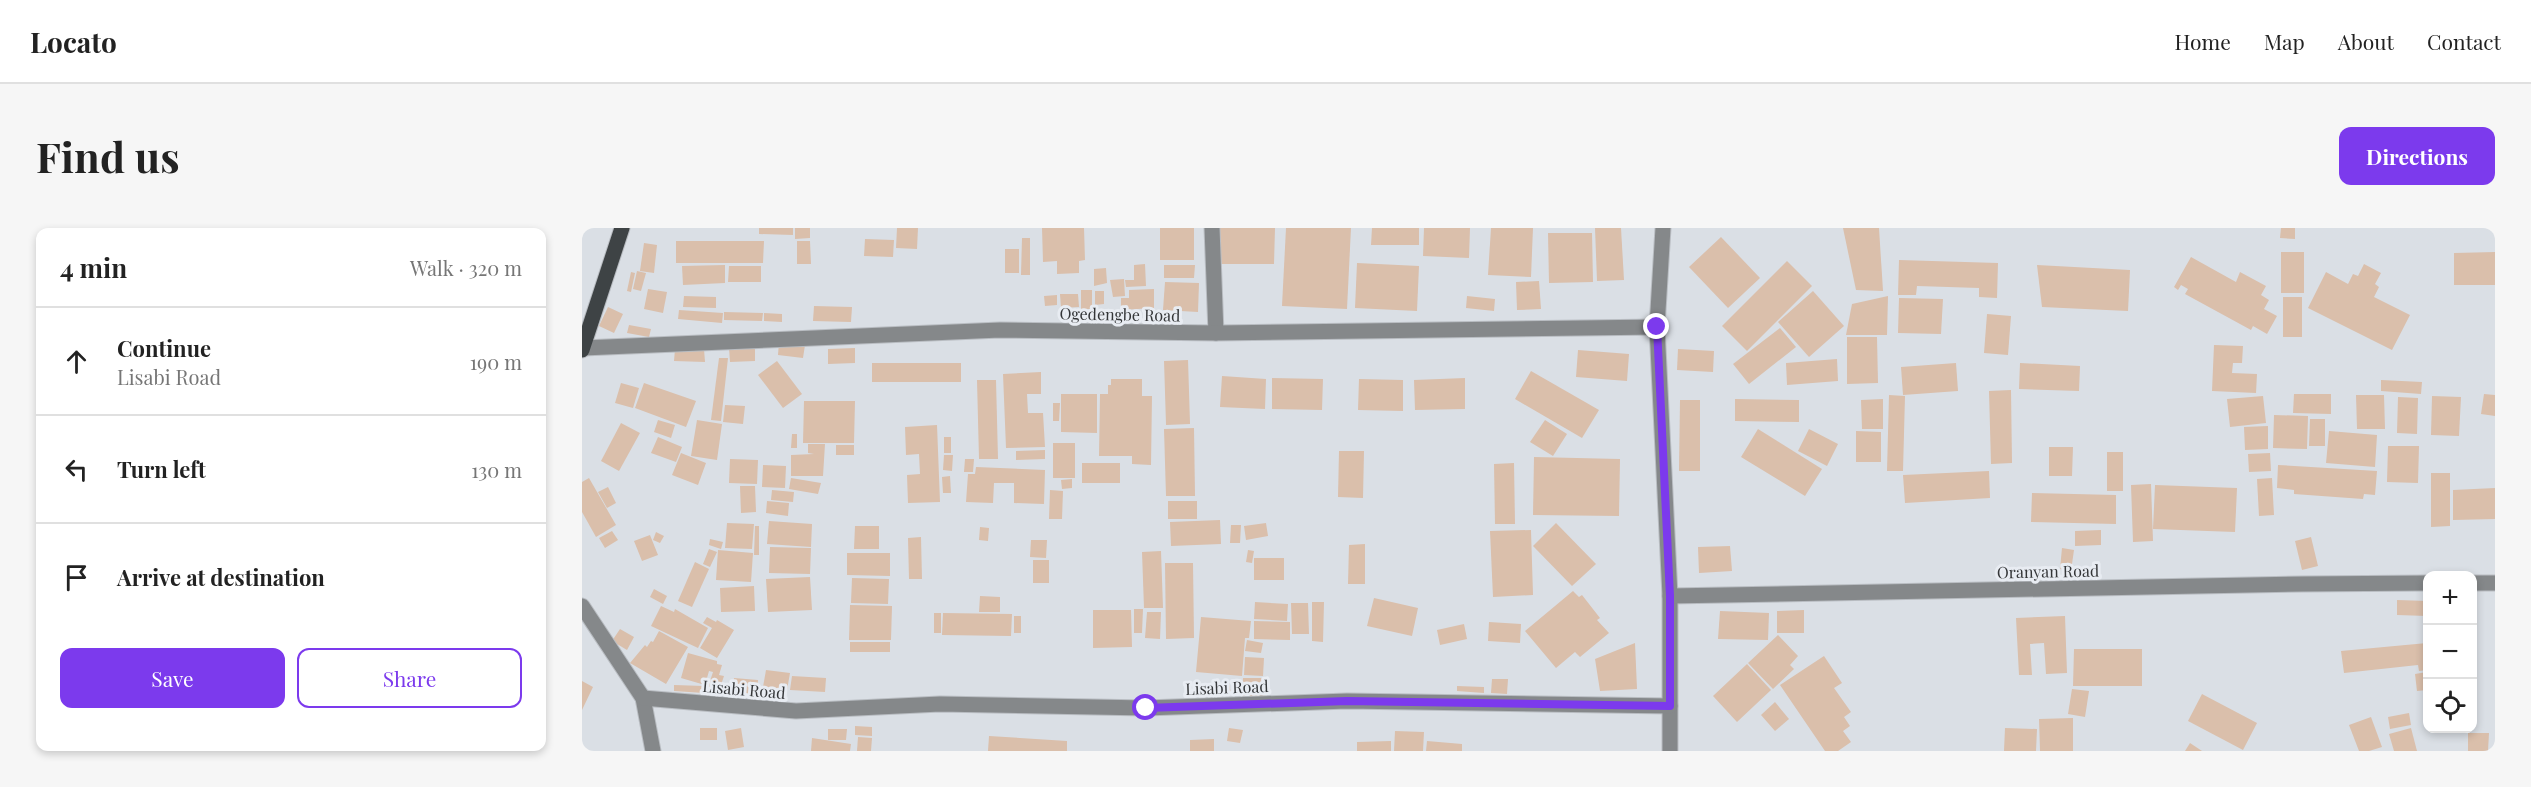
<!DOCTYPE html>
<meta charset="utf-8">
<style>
body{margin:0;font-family:"Playfair Display",serif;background:#f6f6f6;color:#222}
.controls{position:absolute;right:18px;bottom:18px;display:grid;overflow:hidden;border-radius:12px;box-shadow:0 3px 9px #0003}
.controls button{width:54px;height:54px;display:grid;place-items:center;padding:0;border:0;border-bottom:2px solid #e0e0e0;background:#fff;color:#222;font:30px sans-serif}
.stop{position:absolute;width:18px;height:18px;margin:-14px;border:4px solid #7c3aed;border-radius:50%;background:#fff}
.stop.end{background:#7c3aed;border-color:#fff;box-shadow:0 2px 6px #0008}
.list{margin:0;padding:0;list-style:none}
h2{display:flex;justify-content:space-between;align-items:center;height:78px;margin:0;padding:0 24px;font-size:26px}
h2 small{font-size:20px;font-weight:400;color:#767676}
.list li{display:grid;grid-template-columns:39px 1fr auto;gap:18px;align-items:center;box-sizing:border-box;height:108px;padding:0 24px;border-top:2px solid #e0e0e0}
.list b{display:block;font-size:22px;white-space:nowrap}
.list p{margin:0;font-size:20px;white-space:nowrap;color:#767676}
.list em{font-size:20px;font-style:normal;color:#767676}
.actions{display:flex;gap:12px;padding:18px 24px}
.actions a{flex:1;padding:14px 0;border:2px solid #7c3aed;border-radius:12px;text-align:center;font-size:21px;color:#7c3aed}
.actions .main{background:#7c3aed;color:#fff}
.icon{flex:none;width:33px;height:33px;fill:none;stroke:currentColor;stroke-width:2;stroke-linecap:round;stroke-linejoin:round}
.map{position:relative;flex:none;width:1913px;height:523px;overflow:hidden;border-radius:12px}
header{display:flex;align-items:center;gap:36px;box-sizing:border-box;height:84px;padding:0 30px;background:#fff;border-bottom:2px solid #e0e0e0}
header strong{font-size:28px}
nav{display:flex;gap:33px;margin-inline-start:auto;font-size:21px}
.intro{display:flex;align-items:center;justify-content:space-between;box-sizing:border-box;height:144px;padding:0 36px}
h1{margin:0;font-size:42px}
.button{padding:15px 27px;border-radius:12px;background:#7c3aed;color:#fff;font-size:21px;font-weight:700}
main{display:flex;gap:36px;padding:0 36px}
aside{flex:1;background:#fff;border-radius:12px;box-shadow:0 3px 9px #0003}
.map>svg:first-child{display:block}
.building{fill:#dabfab}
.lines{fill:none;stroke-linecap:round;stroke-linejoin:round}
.minor-casing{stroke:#b9bdc2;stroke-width:17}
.major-casing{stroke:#b9bdc2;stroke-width:17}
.minor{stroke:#85888a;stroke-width:15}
.major{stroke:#3e4345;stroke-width:15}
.route{stroke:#7c3aed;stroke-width:8}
.labels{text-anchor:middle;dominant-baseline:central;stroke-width:6;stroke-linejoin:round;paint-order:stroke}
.street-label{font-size:16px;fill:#343638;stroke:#e8ecf2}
</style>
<header>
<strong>Locato</strong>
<nav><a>Home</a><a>Map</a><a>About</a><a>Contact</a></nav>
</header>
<div class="intro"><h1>Find us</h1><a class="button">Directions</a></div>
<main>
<aside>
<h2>4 min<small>Walk · 320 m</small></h2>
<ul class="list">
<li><svg class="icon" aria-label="ahead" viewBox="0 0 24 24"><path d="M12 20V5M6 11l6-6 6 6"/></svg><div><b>Continue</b><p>Lisabi Road</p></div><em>190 m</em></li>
<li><svg class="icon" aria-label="left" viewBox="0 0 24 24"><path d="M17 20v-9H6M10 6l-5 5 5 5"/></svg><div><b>Turn left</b></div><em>130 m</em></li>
<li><svg class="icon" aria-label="arrive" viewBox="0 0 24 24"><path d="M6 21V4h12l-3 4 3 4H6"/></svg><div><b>Arrive at destination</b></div></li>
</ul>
<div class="actions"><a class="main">Save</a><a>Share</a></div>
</aside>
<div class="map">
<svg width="1913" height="523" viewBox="0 0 1913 523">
<rect width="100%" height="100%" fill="#dadfe5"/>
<g class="building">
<polygon points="177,0 211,0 211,7 177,6"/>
<polygon points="213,0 228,0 228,10 213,11"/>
<polygon points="315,0 336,0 335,21 314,20"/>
<polygon points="460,0 502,0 503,32 497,33 497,45 475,46 475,33 461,34"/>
<rect x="578" y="0" width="34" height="32"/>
<polygon points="637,0 693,0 692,36 636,36"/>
<polygon points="704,0 769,0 765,81 700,78"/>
<polygon points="790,0 837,0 837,17 789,17"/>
<polygon points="842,0 888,0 887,30 841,28"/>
<polygon points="909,0 951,0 949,49 906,47"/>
<polygon points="1013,0 1039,0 1042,52 1015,53"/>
<polygon points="1261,0 1297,0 1301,63 1274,62"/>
<polygon points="1699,0 1713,0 1713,11 1698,10"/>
<polygon points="966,5 1010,5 1011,54 967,55"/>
<polygon points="1139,9 1178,50 1146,80 1107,39"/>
<polygon points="440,10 448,10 448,47 439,47"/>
<polygon points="283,11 312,12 311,29 282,28"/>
<polygon points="94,13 182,13 181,35 94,35"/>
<polygon points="215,13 228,13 229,36 215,36"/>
<polygon points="62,15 75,17 72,45 58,43"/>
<rect x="423" y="21" width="14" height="24"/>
<rect x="1699" y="24" width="23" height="41"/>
<polygon points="1913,24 1913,57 1872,57 1872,25"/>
<polygon points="1609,29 1654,54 1658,44 1684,58 1679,67 1687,72 1682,81 1695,88 1685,106 1671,98 1669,102 1603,66 1606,61 1599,57 1596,62 1592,59"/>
<polygon points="1317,32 1416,35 1415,70 1397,69 1397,60 1335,58 1334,67 1316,67"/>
<polygon points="1205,33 1230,58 1165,123 1140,98"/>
<polygon points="775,35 837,38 835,83 773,80"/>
<polygon points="563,36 564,58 544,59 543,52 552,52 552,37"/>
<polygon points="1782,36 1799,45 1793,56 1797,59 1792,69 1828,87 1810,122 1726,80 1744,44 1766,56 1771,46 1776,48"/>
<polygon points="143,37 143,55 101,57 100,38"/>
<polygon points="582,37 613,37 612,50 582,50"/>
<polygon points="1455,37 1548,42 1546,83 1460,79"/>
<polygon points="147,38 179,38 179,54 146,54"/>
<polygon points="524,40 525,55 512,58 512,41"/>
<polygon points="55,43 64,45 59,63 51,61"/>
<polygon points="49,44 53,45 49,64 45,63"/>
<polygon points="542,51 543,68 531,69 528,52"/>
<polygon points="957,53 959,81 935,82 934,54"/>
<polygon points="583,54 617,55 616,84 581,82"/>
<polygon points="66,61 85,64 81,85 62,81"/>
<polygon points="572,61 572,80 539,82 539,70 547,70 547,62"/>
<rect x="499" y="62" width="11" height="19"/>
<polygon points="513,63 522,63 522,76 513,77"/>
<polygon points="1231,63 1262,98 1227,129 1196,94"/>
<polygon points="478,66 496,66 497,79 479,80"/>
<polygon points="475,67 475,77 463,78 462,68"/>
<polygon points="102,68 134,69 134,80 101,79"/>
<polygon points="885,68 913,71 912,83 884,80"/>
<polygon points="1306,68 1305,107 1264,107 1270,76"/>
<rect x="1701" y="69" width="19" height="40"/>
<polygon points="1317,70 1361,71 1359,106 1316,105"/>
<polygon points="232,78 270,79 269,94 231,93"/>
<polygon points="26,79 41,86 32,105 17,98"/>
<polygon points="97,82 141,85 140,95 96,91"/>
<polygon points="142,84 181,85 180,93 142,92"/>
<polygon points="182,85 200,86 200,94 182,93"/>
<polygon points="1405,86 1429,88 1426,127 1402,125"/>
<polygon points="47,97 69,101 67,109 45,105"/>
<polygon points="1198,100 1214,119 1167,156 1151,136"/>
<polygon points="1265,109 1295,109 1296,155 1265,156"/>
<polygon points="197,114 223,117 221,130 196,127"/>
<polygon points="1632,117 1661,118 1660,135 1651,135 1650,145 1675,146 1674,165 1630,163"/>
<polygon points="173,119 173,133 148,134 147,120"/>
<polygon points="273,120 273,135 246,136 246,121"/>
<polygon points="93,121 122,121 123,134 92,133"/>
<polygon points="1096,121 1132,123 1131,144 1095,142"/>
<polygon points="996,122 1047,126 1045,153 994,149"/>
<polygon points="137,130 146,130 139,193 129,192"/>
<polygon points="1255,131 1256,153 1205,157 1204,135"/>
<polygon points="606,132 608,196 584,197 582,133"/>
<polygon points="195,133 220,166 201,180 176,147"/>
<rect x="290" y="135" width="89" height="19"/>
<polygon points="1374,135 1376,163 1321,167 1319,139"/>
<polygon points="1438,135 1498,138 1497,163 1437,161"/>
<polygon points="949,143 1017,182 1000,210 933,171"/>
<polygon points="459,144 459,166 445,166 446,185 461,185 463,219 424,220 421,146"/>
<polygon points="640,148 684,151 683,181 638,179"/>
<polygon points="690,150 741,151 740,182 690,181"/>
<polygon points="883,150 883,181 833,182 832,152"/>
<polygon points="529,151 560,151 560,168 570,168 569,237 550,236 550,228 517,228 518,166 526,166 526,157 529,157"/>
<polygon points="777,151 821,152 821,183 776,182"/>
<polygon points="395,152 414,152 416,231 397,231"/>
<polygon points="1799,152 1840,154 1839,166 1799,163"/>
<polygon points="39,155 57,160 51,180 33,175"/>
<polygon points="62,155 114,173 104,199 53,180"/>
<polygon points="1429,162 1430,235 1409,236 1407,163"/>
<polygon points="479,166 515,166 515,205 479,204"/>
<polygon points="1712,166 1749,166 1749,186 1711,185"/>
<polygon points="1902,166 1913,167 1913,188 1899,186"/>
<polygon points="1307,167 1323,168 1321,243 1305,243"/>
<polygon points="1774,167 1802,167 1803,201 1775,201"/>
<polygon points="1681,168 1684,195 1648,199 1645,171"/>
<polygon points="1850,168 1879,169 1877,208 1849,207"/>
<polygon points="1816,169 1836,170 1835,206 1815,205"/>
<polygon points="1153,171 1217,172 1217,194 1153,193"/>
<polygon points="1301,171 1301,201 1280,201 1279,172"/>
<polygon points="1098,172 1118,172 1118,243 1097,243"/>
<polygon points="222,173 273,173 272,215 221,215"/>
<polygon points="471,175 478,175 477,193 471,193"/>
<polygon points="143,177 163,178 161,196 141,194"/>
<polygon points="1692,187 1726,188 1725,221 1691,220"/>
<polygon points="1728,191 1743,191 1743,218 1727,218"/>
<polygon points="76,192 93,197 89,210 72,204"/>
<polygon points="115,192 140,196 135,232 109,228"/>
<polygon points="963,192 985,206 971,228 948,214"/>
<polygon points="39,195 58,205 37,243 19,233"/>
<polygon points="355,197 358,274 326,275 325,247 338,246 337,226 324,227 323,199"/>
<polygon points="1686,198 1686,221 1663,222 1662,199"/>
<polygon points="612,200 613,268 584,268 582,201"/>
<polygon points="1176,201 1240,241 1223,268 1159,229"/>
<polygon points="1227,201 1256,216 1245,238 1216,223"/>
<polygon points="1274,203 1299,204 1299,234 1274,234"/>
<polygon points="1747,203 1795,207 1793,239 1744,235"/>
<polygon points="210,206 215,206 215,220 209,220"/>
<polygon points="76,209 100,219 94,234 69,225"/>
<rect x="362" y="209" width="7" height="16"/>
<rect x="471" y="215" width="22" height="35"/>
<polygon points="226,216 243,216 241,248 209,248 209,227 232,226 226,225"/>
<rect x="254" y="217" width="18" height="10"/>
<polygon points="1806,218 1837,218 1836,255 1805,254"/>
<polygon points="1467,219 1491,219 1490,248 1467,248"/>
<polygon points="463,222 463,231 434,232 434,223"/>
<polygon points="757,223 782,223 781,270 756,269"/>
<rect x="1525" y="224" width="16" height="39"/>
<polygon points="99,225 124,235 116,257 90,247"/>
<polygon points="1688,225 1689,243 1667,244 1666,226"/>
<polygon points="362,227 371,227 370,243 361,242"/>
<polygon points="952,229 1038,231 1037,288 951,287"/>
<polygon points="148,231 176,232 175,256 147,255"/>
<polygon points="383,231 392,231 391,244 382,244"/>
<rect x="500" y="235" width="38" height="20"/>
<polygon points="932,235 933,296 913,296 912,236"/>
<polygon points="181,237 204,238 203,260 180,259"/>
<polygon points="1696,237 1795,243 1793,267 1782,266 1781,271 1712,266 1712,262 1695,260"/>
<polygon points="394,239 463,242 462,276 432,275 432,255 412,255 411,275 384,274 386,246 393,246"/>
<polygon points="1407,243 1408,270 1323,275 1321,247"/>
<polygon points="1849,245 1868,245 1868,298 1849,299"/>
<polygon points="368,248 369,265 361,265 360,249"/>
<polygon points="7,250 34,297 14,309 0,284 0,254"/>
<polygon points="209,250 239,255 236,266 207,261"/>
<polygon points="1690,250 1692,287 1677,288 1675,251"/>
<polygon points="490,251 490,260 480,261 479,252"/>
<polygon points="1569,256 1571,313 1551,314 1549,257"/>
<polygon points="1573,257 1655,260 1653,304 1571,301"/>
<polygon points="158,258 173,258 174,284 159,285"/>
<polygon points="26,259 34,275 25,280 16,264"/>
<polygon points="1913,260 1913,291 1871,292 1871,262"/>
<polygon points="190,262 212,264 211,274 189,272"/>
<polygon points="468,262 481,263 480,291 467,291"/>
<polygon points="1450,265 1534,267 1534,296 1449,294"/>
<polygon points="185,273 207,275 206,288 184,285"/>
<rect x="586" y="273" width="29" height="18"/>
<polygon points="638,292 639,316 589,318 588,294"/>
<polygon points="187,293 230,296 229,319 185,316"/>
<polygon points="145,295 172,296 170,321 143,320"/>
<polygon points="684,295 686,308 664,312 662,298"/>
<polygon points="974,295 1014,336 990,358 951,318"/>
<polygon points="649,297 659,297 658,315 648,315"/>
<polygon points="173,298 177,298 177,327 172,327"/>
<polygon points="273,298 297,298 297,321 272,321"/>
<polygon points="398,299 407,300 406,313 397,312"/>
<polygon points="949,302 951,367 911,369 908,303"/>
<polygon points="1519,302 1519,317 1493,318 1493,303"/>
<polygon points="30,303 36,312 23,320 17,310"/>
<polygon points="74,304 82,308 78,315 71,312"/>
<polygon points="68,307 76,327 60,333 52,313"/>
<polygon points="339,309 340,351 327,351 326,310"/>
<polygon points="1729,309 1736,338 1720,342 1713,313"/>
<polygon points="128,311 141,314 139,321 127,317"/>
<polygon points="449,312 465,312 464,330 448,329"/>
<polygon points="783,316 783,356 766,356 767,317"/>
<polygon points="1148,318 1150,343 1117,345 1116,319"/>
<polygon points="188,319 229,320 228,346 187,345"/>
<polygon points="1480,320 1492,322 1489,343 1478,341"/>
<polygon points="127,321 135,324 128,339 121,336"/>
<polygon points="136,322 171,325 169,354 134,352"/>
<polygon points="666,322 672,323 670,335 664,334"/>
<polygon points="579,323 581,380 562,380 560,324"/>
<polygon points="265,325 308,325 308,348 265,347"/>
<rect x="672" y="330" width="30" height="22"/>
<rect x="451" y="332" width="16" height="23"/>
<polygon points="113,334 127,341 110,379 96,373"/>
<polygon points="583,335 611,335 612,410 584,411"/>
<polygon points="228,349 230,382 186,384 184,351"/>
<polygon points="270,350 307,351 306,376 269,375"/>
<polygon points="172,358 173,383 139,384 138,360"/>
<polygon points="72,361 85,368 81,376 68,369"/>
<polygon points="991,363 997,369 1000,367 1018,390 1015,392 1027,405 998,429 993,424 974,440 943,403"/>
<polygon points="398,368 418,369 418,384 397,384"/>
<polygon points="792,370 836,380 830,408 785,398"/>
<polygon points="1815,372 1845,373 1845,388 1815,387"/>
<polygon points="673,374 706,376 705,393 672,391"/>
<polygon points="730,374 742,374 741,414 730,413"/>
<polygon points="709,375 726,375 727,406 710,406"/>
<polygon points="268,377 310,378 309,412 267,412"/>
<polygon points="79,378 92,384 93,381 126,400 116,420 69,398"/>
<polygon points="552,381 561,381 560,405 552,405"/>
<polygon points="511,382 549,382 550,419 511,420"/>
<polygon points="1222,382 1222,405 1195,405 1195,383"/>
<polygon points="1138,383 1187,385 1186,412 1136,411"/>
<polygon points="565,384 579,384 578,411 563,410"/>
<rect x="352" y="385" width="7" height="20"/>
<polygon points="361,385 430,386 429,408 360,407"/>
<rect x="432" y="388" width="7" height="17"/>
<polygon points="1483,388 1485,445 1464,446 1462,415 1448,416 1450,447 1437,447 1434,390"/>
<polygon points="125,389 134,394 135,392 152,402 135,430 118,420 130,400 121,395"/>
<polygon points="619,389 669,393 667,410 663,410 660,448 614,444"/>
<polygon points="672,393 708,394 708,412 672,411"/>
<polygon points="907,394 939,396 938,415 906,413"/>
<polygon points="882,396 885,411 858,417 855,402"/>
<polygon points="38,401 52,409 45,422 30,413"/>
<polygon points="77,403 106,419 84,456 48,435 63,417 65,419 69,413 71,414"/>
<polygon points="1196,407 1216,428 1208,437 1212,441 1191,461 1166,435"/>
<polygon points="665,412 681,415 679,425 663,423"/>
<rect x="268" y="414" width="40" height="10"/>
<polygon points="1053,415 1055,461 1018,463 1013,431"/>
<polygon points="1845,415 1845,442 1837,443 1836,437 1762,445 1759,423"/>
<polygon points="1492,421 1560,421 1560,458 1491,458"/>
<polygon points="106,425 135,433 135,436 140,437 137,447 142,448 136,466 125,462 131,444 127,443 123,457 99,450"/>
<polygon points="1242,428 1260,455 1252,460 1269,484 1262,489 1268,498 1261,503 1269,514 1256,523 1243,523 1198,457"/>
<polygon points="663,429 682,430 681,448 662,447"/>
<polygon points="1165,436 1189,462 1155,494 1131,468"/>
<polygon points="184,442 208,445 205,462 181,459"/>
<polygon points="1845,444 1845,462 1835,463 1833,446"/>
<polygon points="210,448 244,450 243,464 208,462"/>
<polygon points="152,450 176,452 175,466 151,465"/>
<polygon points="661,450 684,450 684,471 660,470"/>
<polygon points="910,451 926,451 925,466 909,465"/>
<polygon points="0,453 11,459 0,482"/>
<polygon points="647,455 649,466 637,469 634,458"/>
<polygon points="92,457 122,458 122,465 92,463"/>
<polygon points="875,458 902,459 902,465 875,463"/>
<polygon points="1490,461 1507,463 1503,489 1486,486"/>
<polygon points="1620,466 1675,495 1661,522 1606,493"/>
<polygon points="1193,474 1207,491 1193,503 1179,487"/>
<polygon points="1827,485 1829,497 1808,501 1806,489"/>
<polygon points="1789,489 1800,519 1787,523 1777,523 1767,497"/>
<polygon points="1491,490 1491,523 1458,523 1457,491"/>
<polygon points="273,498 290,499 290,508 273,507"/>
<rect x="118" y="500" width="17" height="12"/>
<polygon points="159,500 162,519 146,522 143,503"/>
<polygon points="647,500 661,502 658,515 645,513"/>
<polygon points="1423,500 1455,501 1454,523 1422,523"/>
<polygon points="1829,500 1835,523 1812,523 1807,506"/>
<polygon points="246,501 265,501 264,512 246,512"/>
<polygon points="813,503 842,504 841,523 812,523"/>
<polygon points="1886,505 1907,505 1906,523 1886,523"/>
<polygon points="407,508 485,513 485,523 406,523"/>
<polygon points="276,509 290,510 289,523 275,523"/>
<polygon points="230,510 269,516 268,523 229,523"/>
<polygon points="632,511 632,523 608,523 608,512"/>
<polygon points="809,513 809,523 775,523 775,514"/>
<polygon points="845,513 880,516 880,523 844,523"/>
<polygon points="1608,515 1620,523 1603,523"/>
</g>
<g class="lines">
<g class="minor-casing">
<g id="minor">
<polyline points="630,0 634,105"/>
<polyline points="1081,0 1075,99 1088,368 1088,523"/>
<polyline points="1,120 418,102 634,105 1075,99"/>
<polyline points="1890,355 1913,355"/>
<polyline points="1088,368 1721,356 1846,355"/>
<polyline points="0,378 61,470 71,523"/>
<polyline points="61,470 214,483 358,476 564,480 765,473 1088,478"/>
</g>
</g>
<g class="major-casing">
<polyline id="major" points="0,122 40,0"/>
</g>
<use href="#minor" class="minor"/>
<use href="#major" class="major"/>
</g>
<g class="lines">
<polyline class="route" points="564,480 765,473 1088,478 1088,368 1075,99"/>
</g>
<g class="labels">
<g class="street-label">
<text transform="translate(538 86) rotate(1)">Ogedengbe Road</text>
<text transform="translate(1466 343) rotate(-1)">Oranyan Road</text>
<text transform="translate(645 459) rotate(-2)">Lisabi Road</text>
<text transform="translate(162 461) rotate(5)">Lisabi Road</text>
</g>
</g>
</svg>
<div class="controls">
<button>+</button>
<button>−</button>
<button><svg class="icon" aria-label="locate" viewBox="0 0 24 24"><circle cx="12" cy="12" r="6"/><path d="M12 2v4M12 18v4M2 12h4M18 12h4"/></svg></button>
</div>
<div class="stop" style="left:564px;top:480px"></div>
<div class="stop end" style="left:1075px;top:99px"></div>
</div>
</main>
